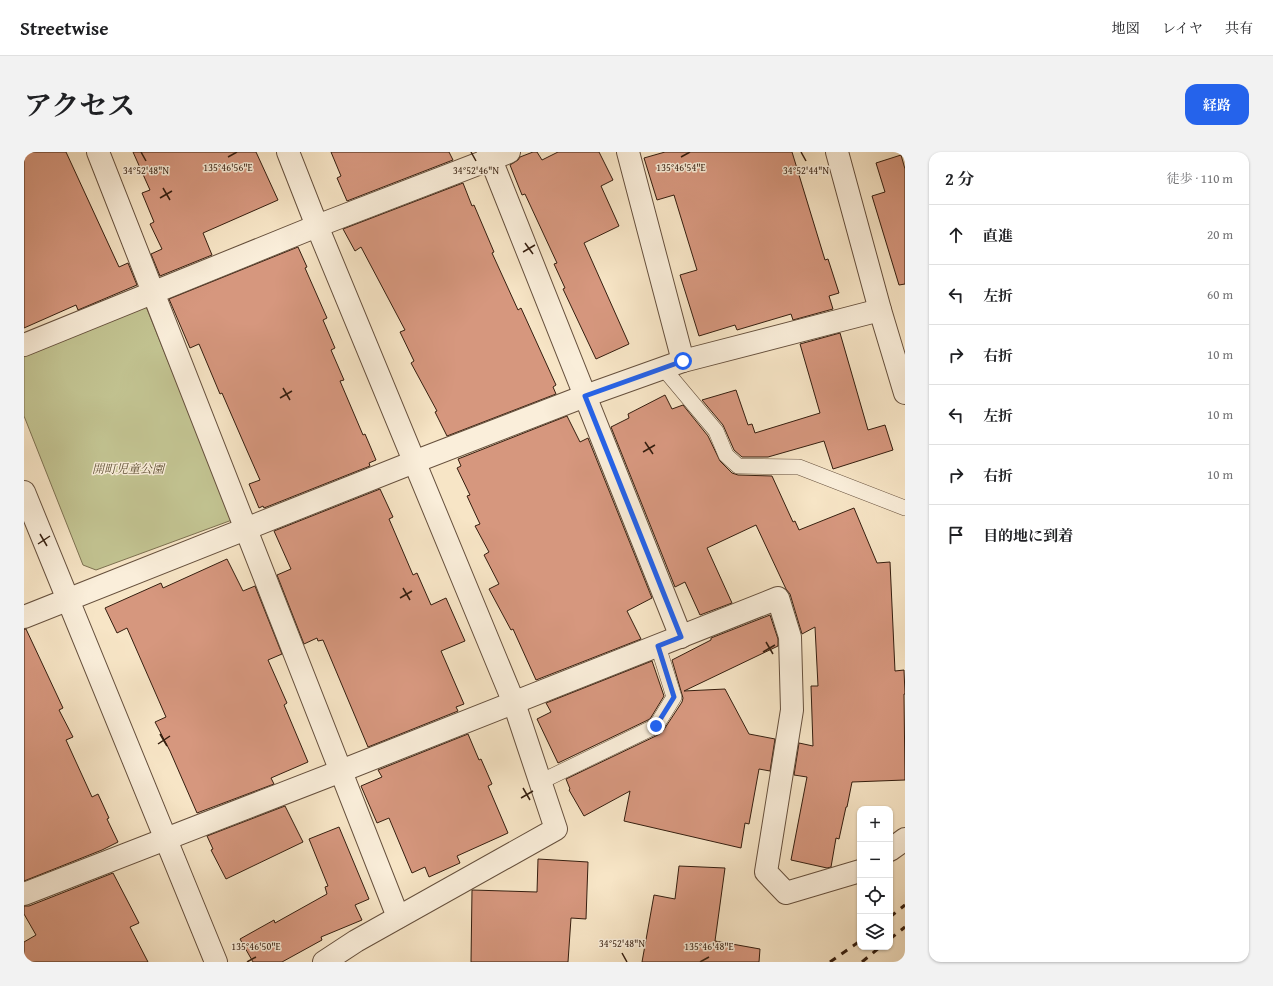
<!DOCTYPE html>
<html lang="ja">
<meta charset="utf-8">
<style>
body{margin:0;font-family:"Gentium Book Plus","Noto Serif JP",serif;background:#f2f2f2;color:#202124}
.controls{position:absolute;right:12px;bottom:12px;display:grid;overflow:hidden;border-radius:8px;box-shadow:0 1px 3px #0004}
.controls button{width:36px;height:36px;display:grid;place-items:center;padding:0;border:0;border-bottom:1px solid #e0e0e0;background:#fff;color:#202124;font:20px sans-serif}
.stop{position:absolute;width:12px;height:12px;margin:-9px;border:3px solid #2563eb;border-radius:50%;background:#fff}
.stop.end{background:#2563eb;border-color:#fff;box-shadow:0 1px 4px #0008}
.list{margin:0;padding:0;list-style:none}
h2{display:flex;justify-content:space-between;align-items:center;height:52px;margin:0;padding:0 16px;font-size:17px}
h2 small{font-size:13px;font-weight:400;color:#757577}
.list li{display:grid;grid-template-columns:26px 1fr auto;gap:12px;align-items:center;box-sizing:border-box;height:60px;padding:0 16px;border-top:1px solid #e0e0e0}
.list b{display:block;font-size:15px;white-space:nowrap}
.list em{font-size:13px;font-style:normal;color:#757577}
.icon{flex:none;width:22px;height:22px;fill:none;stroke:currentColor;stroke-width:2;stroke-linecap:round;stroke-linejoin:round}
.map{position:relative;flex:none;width:881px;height:810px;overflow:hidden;border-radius:12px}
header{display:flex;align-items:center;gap:24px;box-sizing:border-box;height:56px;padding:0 20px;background:#fff;border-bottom:1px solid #e0e0e0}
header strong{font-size:19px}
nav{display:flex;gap:22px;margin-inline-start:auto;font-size:14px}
.intro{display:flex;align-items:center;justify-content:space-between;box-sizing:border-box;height:96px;padding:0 24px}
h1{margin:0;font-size:28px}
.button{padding:10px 18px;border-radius:12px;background:#2563eb;color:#fff;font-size:14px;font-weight:700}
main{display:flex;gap:24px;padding:0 24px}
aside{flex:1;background:#fff;border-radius:12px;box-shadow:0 1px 3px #0004}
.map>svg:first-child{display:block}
.green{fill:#c2c391;stroke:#7c7050}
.building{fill:#d6977e;stroke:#351e0f}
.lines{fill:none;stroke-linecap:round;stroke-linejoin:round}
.service-casing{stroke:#66503d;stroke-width:16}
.minor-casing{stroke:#66503d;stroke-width:24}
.tertiary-casing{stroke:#66503d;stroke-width:24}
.service{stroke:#faeeda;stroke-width:15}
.minor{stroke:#faeeda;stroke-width:22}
.tertiary{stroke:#faeeda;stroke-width:22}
.rail{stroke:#351e0f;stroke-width:3;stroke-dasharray:7 7;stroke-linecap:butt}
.route{stroke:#2563eb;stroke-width:5}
.ticks{fill:none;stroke:#351e0f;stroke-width:1.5}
.labels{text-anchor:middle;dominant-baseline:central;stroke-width:3;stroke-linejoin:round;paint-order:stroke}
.park-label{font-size:12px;font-style:italic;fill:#5f5036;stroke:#faeeda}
.ticks-label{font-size:10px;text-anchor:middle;fill:#351e0f;stroke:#faeeda;stroke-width:3;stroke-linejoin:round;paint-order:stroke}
</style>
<header>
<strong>Streetwise</strong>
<nav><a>地図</a><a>レイヤ</a><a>共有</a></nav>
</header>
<div class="intro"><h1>アクセス</h1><a class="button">経路</a></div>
<main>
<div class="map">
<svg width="881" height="810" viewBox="0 0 881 810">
<rect width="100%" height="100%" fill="#f7e5c6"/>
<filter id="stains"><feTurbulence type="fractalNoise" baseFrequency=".005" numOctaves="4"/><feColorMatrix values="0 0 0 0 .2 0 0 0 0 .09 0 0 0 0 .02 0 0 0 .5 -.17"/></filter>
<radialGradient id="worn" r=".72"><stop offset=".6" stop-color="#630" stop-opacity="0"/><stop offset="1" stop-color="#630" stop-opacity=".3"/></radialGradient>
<polygon class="green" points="121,152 208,368 72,418 59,413 0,264 0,201"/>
<g class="building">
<polygon points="0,0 42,0 95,115 104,111 113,133 54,158 52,153 0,176"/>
<polygon points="109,0 232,0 254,48 179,81 188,103 136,124 127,102 138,97 126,72 130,70 118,41 126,38"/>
<polygon points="307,0 425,0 429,8 323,49 313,26 317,24"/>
<polygon points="509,0 513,0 518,8 534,0 575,0 589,28 577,34 595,74 560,91 605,192 572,207 539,137 541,136 530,112 533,111 501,42 498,43 486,13 494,8 496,5"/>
<polygon points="641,0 768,0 801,108 804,107 815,141 805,144 809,157 769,168 767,162 713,178 711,173 675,184 656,123 673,118 650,43 633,48 620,6"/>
<polygon points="877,3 881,17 881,132 875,133 848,44 861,40 852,11"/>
<polygon points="439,31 448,54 450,53 470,100 468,101 494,158 497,156 532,233 529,235 532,242 423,284 411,260 413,259 387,211 390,209 376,180 381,178 337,95 331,99 319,77"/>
<polygon points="274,95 283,115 281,116 303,166 299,168 311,196 307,198 320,228 316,229 339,283 341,282 352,308 345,311 346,314 240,356 239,354 235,356 225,332 236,328 221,294 198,241 196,242 175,192 166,196 145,147"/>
<polygon points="816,181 844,278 861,273 869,298 809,317 800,289 744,305 718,305 710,298 699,273 678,248 712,238 724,273 728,272 731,281 796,261 776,192"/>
<polygon points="641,243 648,257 659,253 684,284 696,309 708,321 714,323 748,324 769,370 771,369 775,378 830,356 853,411 866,410 871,519 880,518 881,542 880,542 881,628 828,630 823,655 822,655 815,687 812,686 807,715 803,716 767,708 783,625 770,623 775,591 789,594 787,534 794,534 791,475 778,482 766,442 762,437 732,373 683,396 708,451 676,463 661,430 651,435 587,275 605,266 604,262"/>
<polygon points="543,264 556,290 564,286 628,446 603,459 617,487 512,528 489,477 487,478 465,437 475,432 460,403 465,400 451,374 456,372 443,344 446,343 433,316 437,314 434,307"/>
<polygon points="356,337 369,365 365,367 389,423 393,421 407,453 422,446 441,489 417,499 440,552 432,555 434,559 344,595 299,488 294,489 293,486 280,492 253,423 267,417 250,379"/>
<polygon points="203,407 219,439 231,434 258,502 244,508 263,551 260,553 284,610 247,626 250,632 173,661 146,599 131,570 142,565 103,476 93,481 81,456 137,431 139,436"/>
<polygon points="746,463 754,487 754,494 660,539 701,537 725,582 751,587 746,619 735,617 725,672 721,671 717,696 600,669 606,639 560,664 545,638 546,637 542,627 636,582 639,579 658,550 659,546 648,508 687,488 687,486"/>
<polygon points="0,477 2,477 39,556 35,558 49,585 42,588 68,645 74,642 85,666 83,667 94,690 78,698 0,729"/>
<polygon points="628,509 640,544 626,567 534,611 513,567 527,560 522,551"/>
<polygon points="444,582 455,608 457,607 468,632 464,634 484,681 433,704 436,711 405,725 401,715 388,721 365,666 353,671 337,634 358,625 354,618"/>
<polygon points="261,654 279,690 202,727 187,698 189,697 183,684"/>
<polygon points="315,675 345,747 331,753 338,768 297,785 298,788 258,810 229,810 216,787 250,768 251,771 303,742 301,735 304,734 285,687"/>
<polygon points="514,707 564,710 562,767 547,766 544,810 447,810 448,738 513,740"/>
<polygon points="655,714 701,716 691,789 736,797 735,810 618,810 630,743 651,747"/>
<polygon points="89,721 115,771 106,775 124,810 0,810 0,790 12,783 0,762 0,754 5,754"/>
</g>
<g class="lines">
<g class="service-casing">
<g id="service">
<polyline points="640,217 692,279 702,303 714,314 775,315 881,356"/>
<polyline points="516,630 632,574 650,545 634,494"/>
</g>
</g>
<g class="minor-casing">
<g id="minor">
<polyline points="74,0 374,765"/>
<polyline points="264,0 293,74 490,551 532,677 332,789 300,810"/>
<polyline points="464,0 657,485"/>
<polyline points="604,0 659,209"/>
<polyline points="813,0 856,158 881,241"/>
<polyline points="0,193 293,74 485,0"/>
<polyline points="0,465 390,310 561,244 659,209 856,158"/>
<polyline points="866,698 881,687"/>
<polyline points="0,742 317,619 754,446 766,485 768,558 742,720 762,741 836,719"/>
</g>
</g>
<g class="tertiary-casing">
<polyline id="tertiary" points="0,340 192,810"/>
</g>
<use href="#service" class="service"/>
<use href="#minor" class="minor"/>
<use href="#tertiary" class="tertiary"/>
<g class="rail">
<polyline points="866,765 881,753"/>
<polyline points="866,787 881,775"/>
<polyline points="806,810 836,789"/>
<polyline points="838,810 856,795"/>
</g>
</g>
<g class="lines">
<polyline class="route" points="632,574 650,545 634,494 657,485 561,244 659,209"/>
</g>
<path class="ticks" d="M117 0 122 9M447 0 452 9M777 0 782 9M204 5 213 0M657 5 666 0M139 36 146 48M136 46 148 39M501 91 509 102M499 100 511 93M259 236 266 248M256 246 268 239M621 290 629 302M619 300 631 293M16 382 23 394M14 392 26 384M379 436 386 448M376 446 388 439M742 490 749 502M739 500 751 493M136 582 143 594M134 592 146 584M499 636 506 648M497 646 509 639M598 801 603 810M223 810 232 805M676 810 685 805"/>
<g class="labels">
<g class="park-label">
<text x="104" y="316">開町児童公園</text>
</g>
</g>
<g class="ticks-label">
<text x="204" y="19">135°46'56"E</text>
<text x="657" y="19">135°46'54"E</text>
<text x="122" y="22">34°52'48"N</text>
<text x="452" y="22">34°52'46"N</text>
<text x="782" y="22">34°52'44"N</text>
<text x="598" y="795">34°52'48"N</text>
<text x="232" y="798">135°46'50"E</text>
<text x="685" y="798">135°46'48"E</text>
</g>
<rect width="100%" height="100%" filter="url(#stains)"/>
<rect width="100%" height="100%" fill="url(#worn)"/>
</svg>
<div class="controls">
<button>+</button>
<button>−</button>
<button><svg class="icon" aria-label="locate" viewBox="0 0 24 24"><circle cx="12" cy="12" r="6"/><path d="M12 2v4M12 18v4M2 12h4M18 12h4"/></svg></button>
<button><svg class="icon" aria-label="layers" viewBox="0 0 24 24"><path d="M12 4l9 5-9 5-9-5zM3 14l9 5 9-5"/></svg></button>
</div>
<div class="stop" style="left:659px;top:209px"></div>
<div class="stop end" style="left:632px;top:574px"></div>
</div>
<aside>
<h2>2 分<small>徒歩 · 110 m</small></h2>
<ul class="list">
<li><svg class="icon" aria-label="ahead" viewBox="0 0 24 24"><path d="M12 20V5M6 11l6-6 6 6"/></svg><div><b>直進</b></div><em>20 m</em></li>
<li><svg class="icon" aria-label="left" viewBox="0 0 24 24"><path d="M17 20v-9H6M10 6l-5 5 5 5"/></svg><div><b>左折</b></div><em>60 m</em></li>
<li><svg class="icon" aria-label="right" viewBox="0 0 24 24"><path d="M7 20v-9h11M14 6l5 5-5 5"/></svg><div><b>右折</b></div><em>10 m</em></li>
<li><svg class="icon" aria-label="left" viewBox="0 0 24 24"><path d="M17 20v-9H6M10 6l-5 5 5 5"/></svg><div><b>左折</b></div><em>10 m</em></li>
<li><svg class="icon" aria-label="right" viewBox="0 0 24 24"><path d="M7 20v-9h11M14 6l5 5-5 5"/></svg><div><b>右折</b></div><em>10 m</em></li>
<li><svg class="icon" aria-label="arrive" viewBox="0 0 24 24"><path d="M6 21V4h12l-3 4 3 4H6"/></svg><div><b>目的地に到着</b></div></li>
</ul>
</aside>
</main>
